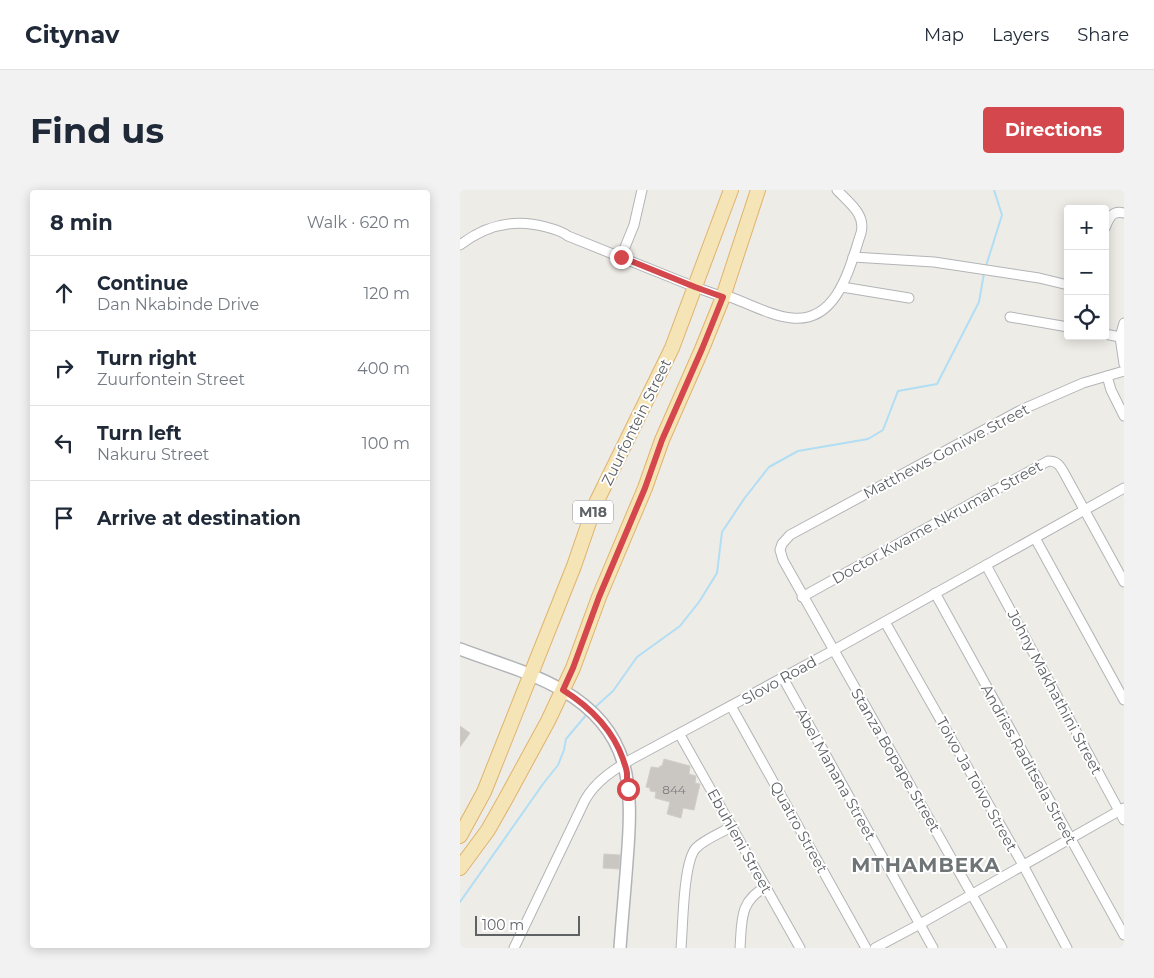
<!DOCTYPE html>
<meta charset="utf-8">
<style>
body{margin:0;font-family:Montserrat,sans-serif;background:#f2f2f3;color:#1f2937}
.controls{position:absolute;right:15px;top:15px;display:grid;overflow:hidden;border-radius:5px;box-shadow:0 2px 12px #0003}
.controls button{width:45px;height:45px;display:grid;place-items:center;padding:0;border:0;border-bottom:1px solid #e0e1e3;background:#fff;color:#1f2937;font:25px sans-serif}
.scale{position:absolute;left:15px;bottom:12px;width:105px;box-sizing:border-box;padding-left:5px;border:2px solid #5e6265;border-top:0;font-size:14px;line-height:18px;white-space:nowrap;color:#5e6265;-webkit-text-stroke:4px #fff;paint-order:stroke}
.stop{position:absolute;width:15px;height:15px;margin:-11px;border:4px solid #d4474c;border-radius:50%;background:#fff}
.stop.end{background:#d4474c;border-color:#fff;box-shadow:0 1px 5px #0008}
.list{margin:0;padding:0;list-style:none}
h2{display:flex;justify-content:space-between;align-items:center;height:65px;margin:0;padding:0 20px;font-size:21px}
h2 small{font-size:16px;font-weight:400;color:#747a83}
.list li{display:grid;grid-template-columns:32px 1fr auto;gap:15px;align-items:center;box-sizing:border-box;height:75px;padding:0 20px;border-top:1px solid #e0e1e3}
.list b{display:block;font-size:19px;white-space:nowrap}
.list p{margin:0;font-size:16px;white-space:nowrap;color:#747a83}
.list em{font-size:16px;font-style:normal;color:#747a83}
.icon{flex:none;width:28px;height:28px;fill:none;stroke:currentColor;stroke-width:2;stroke-linecap:round;stroke-linejoin:round}
.map{position:relative;flex:none;width:664px;height:758px;overflow:hidden;border-radius:5px}
header{display:flex;align-items:center;gap:30px;box-sizing:border-box;height:70px;padding:0 25px;background:#fff;border-bottom:1px solid #e0e1e3}
header strong{font-size:24px}
nav{display:flex;gap:28px;margin-inline-start:auto;font-size:18px}
.intro{display:flex;align-items:center;justify-content:space-between;box-sizing:border-box;height:120px;padding:0 30px}
h1{margin:0;font-size:35px}
.button{padding:12px 22px;border-radius:5px;background:#d4474c;color:#fff;font-size:18px;font-weight:700}
main{display:flex;gap:30px;padding:0 30px}
aside{flex:1;background:#fff;border-radius:5px;box-shadow:0 2px 12px #0003}
.map>svg:first-child{display:block}
.lines{fill:none;stroke-linecap:round;stroke-linejoin:round}
.stream{stroke:#b1def4;stroke-width:2}
.building{fill:#cac7c3;stroke:#d2cdc6}
.street-casing{stroke:#b2b4b7;stroke-width:11}
.secondary-casing{stroke:#b1b4b7;stroke-width:14}
.primary-casing{stroke:#e0b36e;stroke-width:16}
.street{stroke:#fff;stroke-width:9}
.secondary{stroke:#fff;stroke-width:11}
.primary{stroke:#f5e4b5;stroke-width:14}
.route{stroke:#d4474c;stroke-width:6}
.labels{text-anchor:middle;dominant-baseline:central;stroke-width:4;stroke-linejoin:round;paint-order:stroke}
.number-label{font-size:12px;fill:#797b7c}
.shield{fill:#fff;stroke:#8e9193;stroke-width:1}
.shield-label{font-size:14px;font-weight:bold;fill:#5e6265}
.street-label{font-size:15px;fill:#5e6265;stroke:#fff}
.district-label{font-size:20px;font-weight:bold;letter-spacing:1px;fill:#6f7477;stroke:#fff}
</style>
<header>
<strong>Citynav</strong>
<nav><a>Map</a><a>Layers</a><a>Share</a></nav>
</header>
<div class="intro"><h1>Find us</h1><a class="button">Directions</a></div>
<main>
<aside>
<h2>8 min<small>Walk · 620 m</small></h2>
<ul class="list">
<li><svg class="icon" aria-label="ahead" viewBox="0 0 24 24"><path d="M12 20V5M6 11l6-6 6 6"/></svg><div><b>Continue</b><p>Dan Nkabinde Drive</p></div><em>120 m</em></li>
<li><svg class="icon" aria-label="right" viewBox="0 0 24 24"><path d="M7 20v-9h11M14 6l5 5-5 5"/></svg><div><b>Turn right</b><p>Zuurfontein Street</p></div><em>400 m</em></li>
<li><svg class="icon" aria-label="left" viewBox="0 0 24 24"><path d="M17 20v-9H6M10 6l-5 5 5 5"/></svg><div><b>Turn left</b><p>Nakuru Street</p></div><em>100 m</em></li>
<li><svg class="icon" aria-label="arrive" viewBox="0 0 24 24"><path d="M6 21V4h12l-3 4 3 4H6"/></svg><div><b>Arrive at destination</b></div></li>
</ul>
</aside>
<div class="map">
<svg width="664" height="758" viewBox="0 0 664 758">
<rect width="100%" height="100%" fill="#eeece7"/>
<g class="lines">
<g class="stream">
<polyline points="526,76 542,25 534,0"/>
<polyline points="133,519 153,501 177,467 220,436 239,412 257,383 262,342 284,309 309,277 338,261 408,249 423,240 438,201 477,194 519,112 524,83"/>
<polyline points="0,712 83,594 98,575 104,560 106,549 127,524"/>
</g>
</g>
<g class="building">
<polygon points="0,536 10,543 0,557"/>
<polygon points="204,569 230,576 229,584 236,586 235,593 240,594 234,620 223,618 221,628 207,624 210,612 195,608 196,602 190,601 190,598 186,597 191,577 199,578 200,576 202,576"/>
<polygon points="144,664 160,665 159,679 143,678"/>
</g>
<g class="lines">
<g class="street-casing">
<g id="street">
<path d="M645 38C649 28 652 20 664 23"/>
<path d="M0 55C26 35 54 28 86 37 94 39 102 41 108 46L235 97 263 107H270C290 114 311 126 332 128 378 133 390 76 401 43 406 24 389 13 377 0"/>
<polyline points="161,67 174,35 182,0"/>
<polyline points="393,67 474,72 579,88 608,95"/>
<polyline points="382,97 449,108"/>
<polyline points="550,127 608,137"/>
<polyline points="664,133 660,147 664,174"/>
<polyline points="645,144 660,147"/>
<polyline points="647,186 651,200 664,226"/>
<polyline points="575,348 664,510"/>
<polyline points="526,375 664,630"/>
<polyline points="475,403 664,745"/>
<path d="M342 407 588 271C596 271 599 274 603 281L664 392"/>
<polyline points="425,432 563,675 607,758"/>
<polyline points="323,488 473,758"/>
<polyline points="271,516 406,758"/>
<polyline points="220,545 340,758"/>
<path d="M54 758 125 610C136 591 153 580 172 569L374 460 664 298"/>
<path d="M221 758C223 737 223 672 236 658 245 649 261 643 273 636"/>
<path d="M280 758C282 731 279 711 306 697"/>
<polyline points="415,758 460,734 664,618"/>
<polyline points="542,758 323,370 320,360 322,354 330,345 561,220 623,193 664,181"/>
</g>
</g>
<g class="secondary-casing">
<path id="secondary" d="M0 459C34 472 71 482 102 500 173 541 173 597 167 671 165 700 162 729 160 758"/>
</g>
<g class="primary-casing">
<g id="primary">
<polyline points="0,646 24,602 114,376 135,315 212,158 271,0"/>
<polyline points="0,678 28,640 45,610 88,531 113,478 139,407 185,298 202,250 242,159 263,107 298,0"/>
</g>
</g>
<use href="#street" class="street"/>
<use href="#secondary" class="secondary"/>
<use href="#primary" class="primary"/>
</g>
<g class="lines">
<path class="route" d="M161 67 235 97 263 107 242 159 202 250 185 298 139 407 113 478 103 500C130 517 152 538 163 569 164 573 167 579 167 584 167 589 167 594 168 599"/>
</g>
<g class="labels">
<g class="number-label">
<text x="214" y="599">844</text>
</g>
<rect class="shield" x="113" y="310.5" width="40" height="23" rx="4"/>
<g class="shield-label">
<text x="133" y="322">M18</text>
</g>
<g class="street-label">
<text transform="translate(176 232) rotate(-64)">Zuurfontein Street</text>
<text transform="translate(486 261) rotate(-28)">Matthews Goniwe Street</text>
<text transform="translate(477 332) rotate(-29)">Doctor Kwame Nkrumah Street</text>
<text transform="translate(319 490) rotate(-29)">Slovo Road</text>
<text transform="translate(595 502) rotate(62)">Johny Makhathini Street</text>
<text transform="translate(436 570) rotate(60)">Stanza Bopape Street</text>
<text transform="translate(569 574) rotate(61)">Andries Raditsela Street</text>
<text transform="translate(376 584) rotate(61)">Abel Manana Street</text>
<text transform="translate(517 594) rotate(61)">Toivo Ja Toivo Street</text>
<text transform="translate(339 637) rotate(61)">Quatro Street</text>
<text transform="translate(280 651) rotate(61)">Ebuhleni Street</text>
</g>
<g class="district-label">
<text x="466" y="675">MTHAMBEKA</text>
</g>
</g>
</svg>
<div class="controls">
<button>+</button>
<button>−</button>
<button><svg class="icon" aria-label="locate" viewBox="0 0 24 24"><circle cx="12" cy="12" r="6"/><path d="M12 2v4M12 18v4M2 12h4M18 12h4"/></svg></button>
</div>
<div class="scale">100 m</div>
<div class="stop" style="left:168px;top:599px"></div>
<div class="stop end" style="left:161px;top:67px"></div>
</div>
</main>
